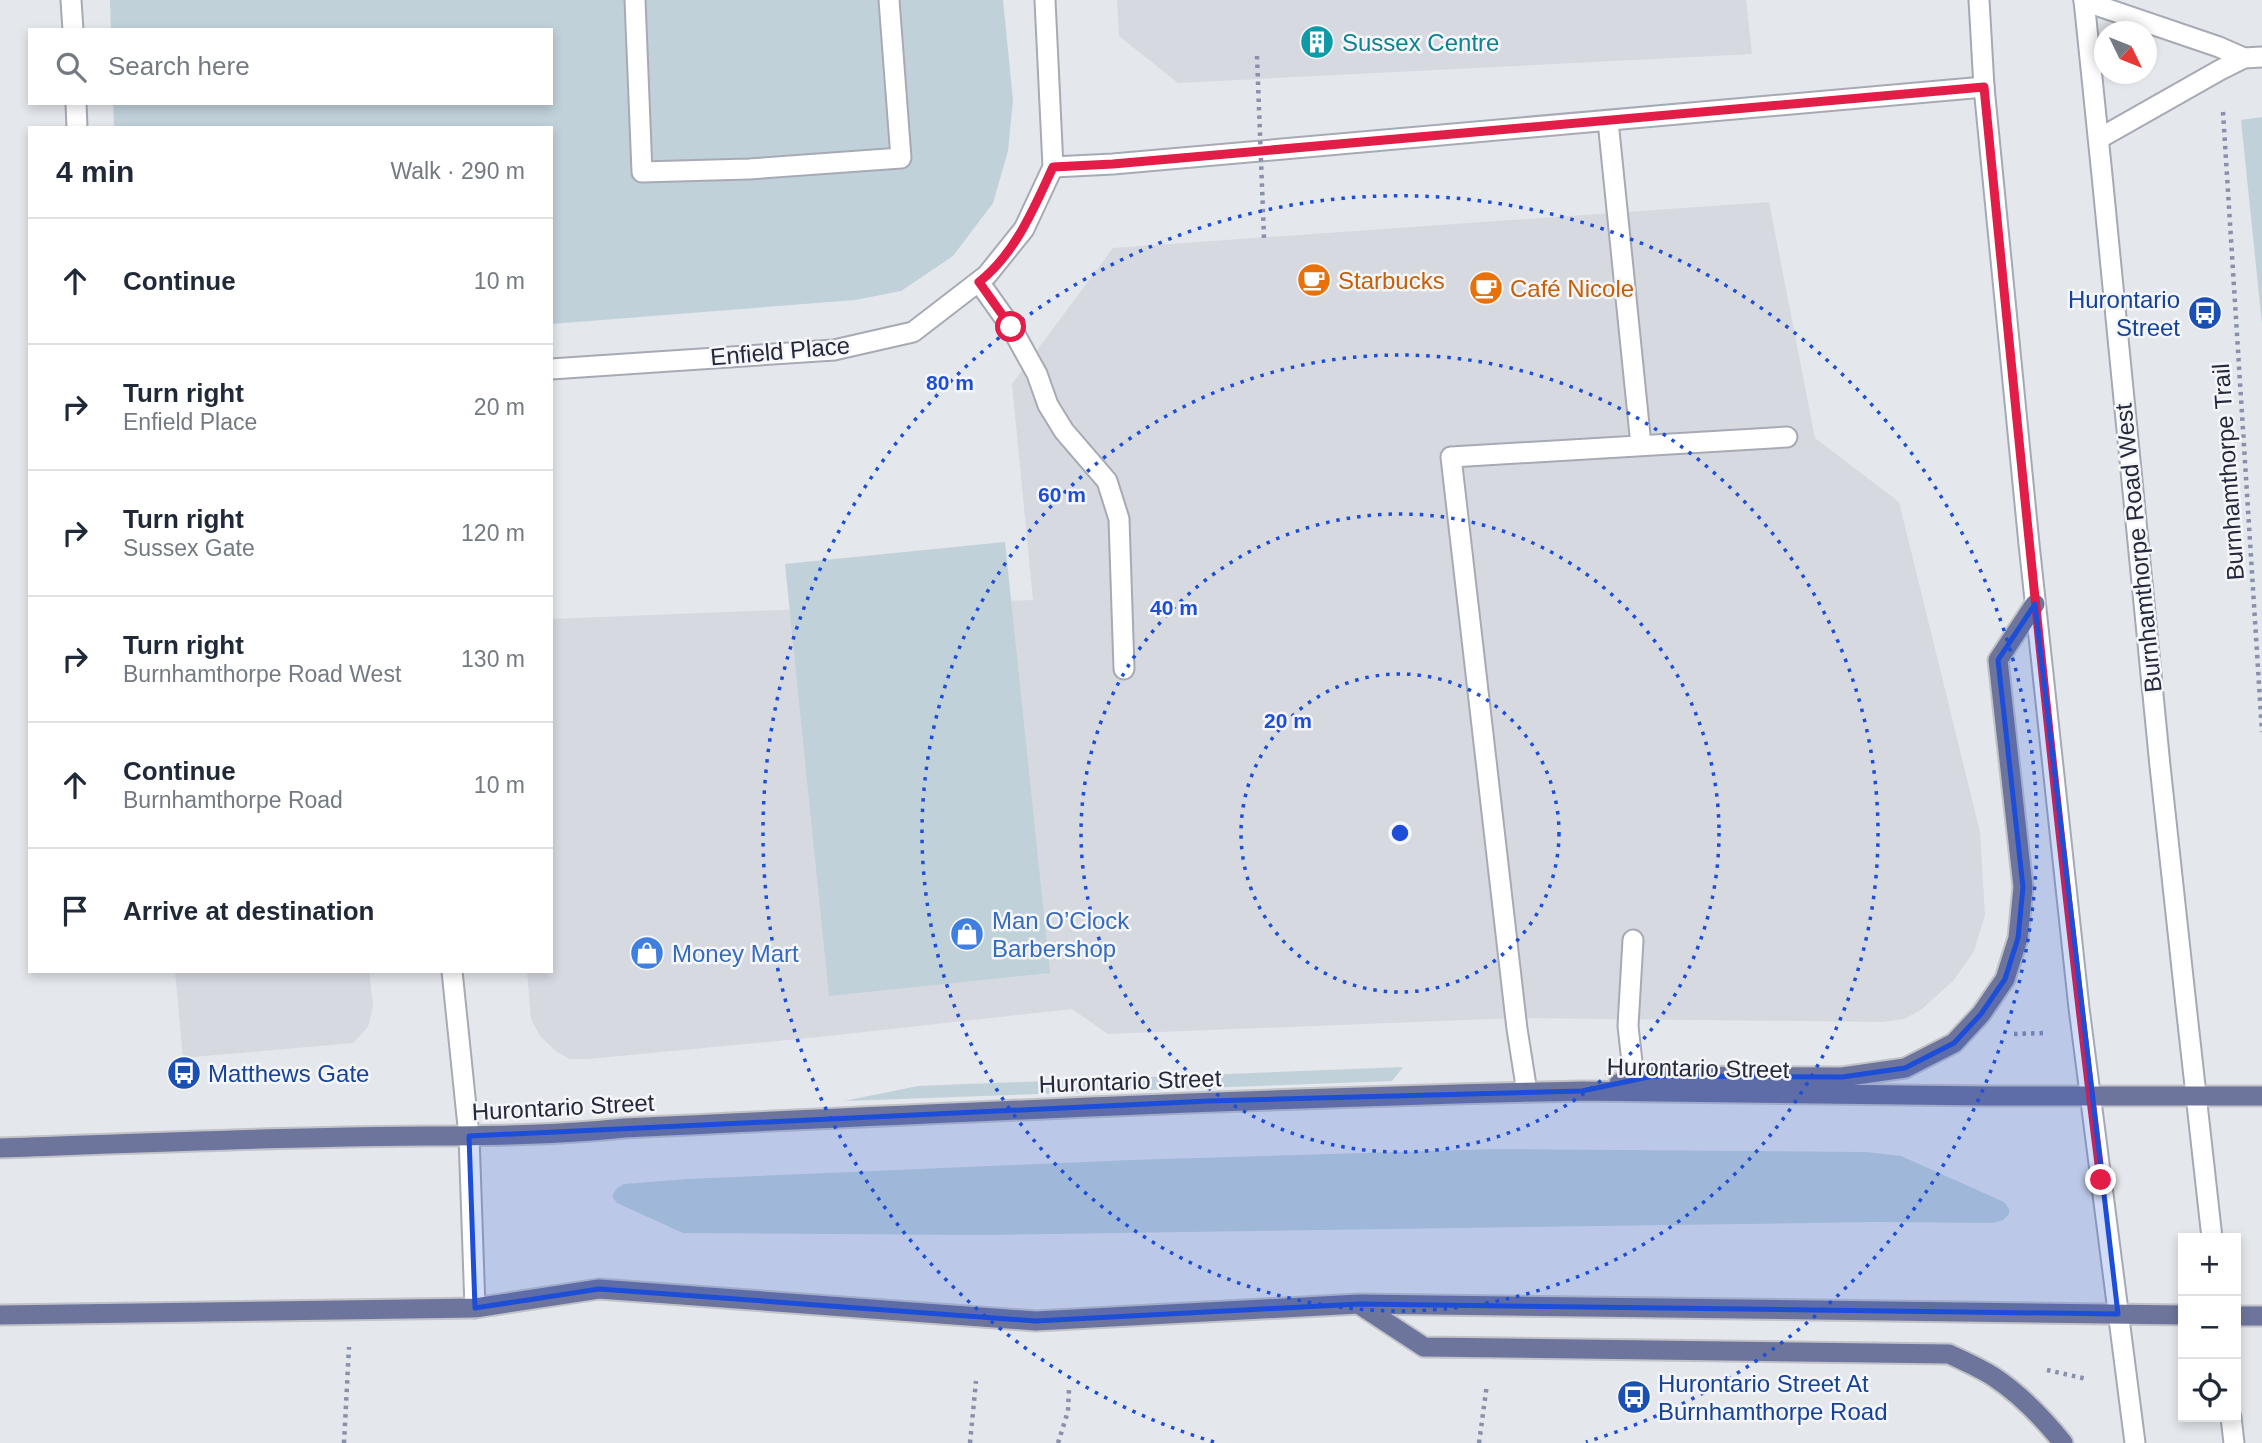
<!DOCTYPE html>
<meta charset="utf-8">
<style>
body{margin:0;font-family:Arial,sans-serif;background:#f6f6f7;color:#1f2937}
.controls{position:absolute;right:21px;bottom:21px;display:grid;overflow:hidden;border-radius:0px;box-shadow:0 4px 10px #0003}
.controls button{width:63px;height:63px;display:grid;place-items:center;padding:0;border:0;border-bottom:2px solid #e0e1e3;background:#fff;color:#1f2937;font:35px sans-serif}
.compass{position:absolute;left:2094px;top:21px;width:63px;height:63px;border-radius:50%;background:#fff;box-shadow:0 4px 10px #0003;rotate:133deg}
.stop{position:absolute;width:21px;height:21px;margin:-16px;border:5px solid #e11d48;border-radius:50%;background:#fff}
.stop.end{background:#e11d48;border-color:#fff;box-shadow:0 2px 7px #0008}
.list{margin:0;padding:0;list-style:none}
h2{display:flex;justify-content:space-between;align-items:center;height:91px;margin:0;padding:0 28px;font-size:30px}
h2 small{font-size:23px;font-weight:400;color:#747a83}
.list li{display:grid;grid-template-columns:46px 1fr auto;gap:21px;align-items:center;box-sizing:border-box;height:126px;padding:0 28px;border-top:2px solid #e0e1e3}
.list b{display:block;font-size:26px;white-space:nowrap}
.list p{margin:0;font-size:23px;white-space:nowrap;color:#747a83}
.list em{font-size:23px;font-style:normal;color:#747a83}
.icon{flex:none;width:38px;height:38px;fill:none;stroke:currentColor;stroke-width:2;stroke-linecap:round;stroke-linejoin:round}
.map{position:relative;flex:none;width:2262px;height:1443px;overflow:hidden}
.search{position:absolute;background:#fff;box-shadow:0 4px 10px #0003;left:28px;top:28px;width:525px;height:77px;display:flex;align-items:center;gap:18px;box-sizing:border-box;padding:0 24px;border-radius:0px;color:#747a83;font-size:26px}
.panel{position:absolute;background:#fff;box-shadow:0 4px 10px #0003;left:28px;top:126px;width:525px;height:847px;border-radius:0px}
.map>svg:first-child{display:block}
.built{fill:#d6d9e0}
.green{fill:#c0d1da}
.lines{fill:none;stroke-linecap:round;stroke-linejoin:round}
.service-casing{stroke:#a7aab4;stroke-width:23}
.minor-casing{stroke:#a7aab4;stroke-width:23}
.secondary-casing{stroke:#a4a9b6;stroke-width:23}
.primary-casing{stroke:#c2c3c8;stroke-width:23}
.path{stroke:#8990ac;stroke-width:4.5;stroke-dasharray:3.5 5;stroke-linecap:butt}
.service{stroke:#fff;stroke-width:19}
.minor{stroke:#fff;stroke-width:19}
.secondary{stroke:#fff;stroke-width:19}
.primary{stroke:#6e759c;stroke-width:19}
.path-bridge{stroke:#8990ac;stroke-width:4.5;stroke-dasharray:3.5 5;stroke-linecap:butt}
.route{stroke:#e11d48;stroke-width:9}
.marked{fill:#1d4ed8;fill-opacity:0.2;stroke:#1d4ed8;stroke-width:5;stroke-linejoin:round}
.ring{fill:none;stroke:#1d4ed8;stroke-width:3.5;stroke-dasharray:3.5 7}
.labels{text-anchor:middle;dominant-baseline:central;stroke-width:5;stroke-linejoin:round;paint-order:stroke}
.culture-label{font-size:24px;fill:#0d838f;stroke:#f5f6f9;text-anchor:start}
.food-label{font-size:24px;fill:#c56008;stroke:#f5f6f9;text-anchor:start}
.transit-label{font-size:24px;fill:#164399;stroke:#f5f6f9;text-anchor:start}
.street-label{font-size:24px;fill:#26293c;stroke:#f5f6f9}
.shop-label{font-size:24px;fill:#366cbe;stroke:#f5f6f9;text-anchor:start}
.centre{fill:#1d4ed8;stroke:#f5f6f9;stroke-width:3.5}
.ring-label{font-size:21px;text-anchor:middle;font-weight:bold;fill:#1d4ed8;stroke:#f5f6f9;stroke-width:5;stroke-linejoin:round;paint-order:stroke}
</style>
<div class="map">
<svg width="2262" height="1443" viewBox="0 0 2262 1443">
<rect width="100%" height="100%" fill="#e4e7ec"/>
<g class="built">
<polygon points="1117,0 1746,0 1752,54 1178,83 1119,36"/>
<polygon points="1769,202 1815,438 1899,502 1980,832 1985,915 1974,951 1954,980 1922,1009 1904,1019 1882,1022 1516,1018 1108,1034 1072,1009 819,1037 588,1059 570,1059 557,1052 540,1036 531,1019 527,971 551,971 551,619 1033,600 1012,384 1113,248"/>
<polygon points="175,971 369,971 373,1006 368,1027 353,1043 183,1058"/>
</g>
<g class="green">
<polygon points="110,0 1003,0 1013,100 1008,151 993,203 953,256 901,291 855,300 551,324 551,128 114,128 113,103 551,103 551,30 111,30"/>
<polygon points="2262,117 2262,324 2241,120"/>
<polygon points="1005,542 1050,973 829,996 785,564"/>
<polygon points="1403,1067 1392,1081 844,1101 918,1086"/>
<polygon points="1500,1149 1866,1152 1901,1156 2004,1202 2009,1209 2009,1214 2003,1220 1992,1223 1875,1222 980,1235 683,1233 617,1203 612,1196 617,1188 624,1184 687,1179 1131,1160"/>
</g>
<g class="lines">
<g class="service-casing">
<g id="service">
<polyline points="635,0 642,172 749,169 901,158 889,0"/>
<polyline points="2084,1 2219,47 2244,58"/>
<polyline points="1608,121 1641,445"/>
<polyline points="2100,138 2220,70 2244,58 2262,57"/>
<polyline points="979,282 1011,327 1037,374 1048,405 1064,431 1107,481 1119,519 1124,669"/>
<polyline points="1633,940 1628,1026 1634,1080"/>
<polyline points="1527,1092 1517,1029 1451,457 1787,437"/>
</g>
</g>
<g class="minor-casing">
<g id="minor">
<polyline points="71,0 73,30"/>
<polyline points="76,103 77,128"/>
<polyline points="1053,167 1113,164 1984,87"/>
<polyline points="551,369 834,350 913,332 987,275 1024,229 1053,167 1045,0"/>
<polyline points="452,971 469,1136 475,1308"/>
</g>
</g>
<g class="secondary-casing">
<g id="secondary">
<polyline points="1979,0 1984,87 2029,544 2079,1008 2135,1443"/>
<path d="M2084 0C2111 255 2134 510 2160 766 2176 923 2195 1081 2212 1238"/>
<polyline points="2231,1417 2234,1443"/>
</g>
</g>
<g class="primary-casing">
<g id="primary">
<polyline points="1619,1083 1653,1076 1842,1077 1905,1068 1954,1043 1981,1014 2005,979 2018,938 2023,887 1998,660 2035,604"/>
<path d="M0 1148C115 1144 231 1139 347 1137 439 1135 532 1138 624 1128 943 1113 1262 1098 1582 1091L1987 1096H2262"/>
<path d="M1360 1305 1424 1347 1949 1354C1964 1361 1980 1368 1994 1377 2021 1395 2043 1418 2063 1443"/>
<polyline points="0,1315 475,1308 599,1289 1036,1321 1359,1304 2183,1315"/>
<polyline points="2236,1316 2262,1316"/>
</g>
</g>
<g class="path">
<polyline points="2223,112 2262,732"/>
<polyline points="2014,1034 2044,1033"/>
<polyline points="2047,1370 2087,1379"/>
<polyline points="344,1443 349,1347"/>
<polyline points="970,1443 976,1381"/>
<polyline points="1058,1443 1068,1411 1069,1389"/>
<polyline points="1479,1443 1487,1384"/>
</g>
<use href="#service" class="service"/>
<use href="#minor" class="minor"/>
<use href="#secondary" class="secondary"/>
<use href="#primary" class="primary"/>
<polyline class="path-bridge" points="1257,56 1264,238"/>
</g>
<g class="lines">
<path class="route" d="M1011 327 979 282C1015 254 1034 208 1053 167L1113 164 1984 87C2020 452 2055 817 2101 1180"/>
</g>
<path class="marked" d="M2035 604 2118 1314 1359 1304 1036 1321 599 1289 475 1308 469 1136 1209 1101 1582 1091 1653 1076 1842 1077 1905 1068 1954 1043 1981 1014 2005 979 2018 938 2023 887 1998 660Z"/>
<g class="ring">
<circle cx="1400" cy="833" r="159"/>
<circle cx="1400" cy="833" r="319"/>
<circle cx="1400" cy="833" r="478"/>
<path d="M1214 1442A637 637 0 1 1 1586 1442"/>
</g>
<defs>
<g id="building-disc" transform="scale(1.75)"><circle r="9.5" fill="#0f9aa8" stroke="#f5f6f9"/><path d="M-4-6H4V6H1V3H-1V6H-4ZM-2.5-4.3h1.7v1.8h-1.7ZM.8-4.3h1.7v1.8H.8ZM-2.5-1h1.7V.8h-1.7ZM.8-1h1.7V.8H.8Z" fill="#fff"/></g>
<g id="cafe-disc" transform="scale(1.75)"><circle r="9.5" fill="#e8710a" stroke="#f5f6f9"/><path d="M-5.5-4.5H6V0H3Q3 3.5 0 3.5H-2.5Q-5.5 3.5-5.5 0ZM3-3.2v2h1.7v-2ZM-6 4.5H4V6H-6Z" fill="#fff"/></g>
<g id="bus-disc" transform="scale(1.75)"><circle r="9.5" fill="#1a4fb4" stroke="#f5f6f9"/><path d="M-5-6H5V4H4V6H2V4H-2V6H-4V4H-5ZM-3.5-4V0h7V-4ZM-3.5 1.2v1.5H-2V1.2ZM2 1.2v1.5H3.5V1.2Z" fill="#fff"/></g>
<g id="shop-disc" transform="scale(1.75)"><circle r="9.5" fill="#3f7fe0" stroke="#f5f6f9"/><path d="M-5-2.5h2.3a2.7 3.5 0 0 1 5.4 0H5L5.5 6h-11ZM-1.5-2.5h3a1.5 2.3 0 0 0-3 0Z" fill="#fff"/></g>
</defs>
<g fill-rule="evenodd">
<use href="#building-disc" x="1317" y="42"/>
<use href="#cafe-disc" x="1314" y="280"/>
<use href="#cafe-disc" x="1486" y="288"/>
<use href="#bus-disc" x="2205" y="313"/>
<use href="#shop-disc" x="967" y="934"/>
<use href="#shop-disc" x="647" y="953"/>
<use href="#bus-disc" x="184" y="1073"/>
<use href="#bus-disc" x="1634" y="1397"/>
</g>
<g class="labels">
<g class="culture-label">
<text x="1342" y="42">Sussex Centre</text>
</g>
<g class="food-label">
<text x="1338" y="280">Starbucks</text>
<text x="1510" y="288">Café Nicole</text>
</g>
<g class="transit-label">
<text x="2180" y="299" text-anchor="end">Hurontario<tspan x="2180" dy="28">Street</tspan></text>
<text x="208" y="1073">Matthews Gate</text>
<text x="1658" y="1383">Hurontario Street At<tspan x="1658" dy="28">Burnhamthorpe Road</tspan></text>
</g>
<g class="street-label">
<text transform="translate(780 351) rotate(-5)">Enfield Place</text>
<text transform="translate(2228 472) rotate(-94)">Burnhamthorpe Trail</text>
<text transform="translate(2138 548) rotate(-96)">Burnhamthorpe Road West</text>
<text transform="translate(1698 1068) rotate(1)">Hurontario Street</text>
<text transform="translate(1130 1081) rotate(-2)">Hurontario Street</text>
<text transform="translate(563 1107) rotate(-3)">Hurontario Street</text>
</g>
<g class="shop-label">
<text x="992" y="920">Man O’Clock<tspan x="992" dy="28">Barbershop</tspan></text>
<text x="672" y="953">Money Mart</text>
</g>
</g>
<circle cx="1400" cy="833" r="10" class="centre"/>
<g class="ring-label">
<text x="950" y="390">80 m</text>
<text x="1062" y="502">60 m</text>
<text x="1174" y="615">40 m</text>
<text x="1288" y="728">20 m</text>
</g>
</svg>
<div class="controls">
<button>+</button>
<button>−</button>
<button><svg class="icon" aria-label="locate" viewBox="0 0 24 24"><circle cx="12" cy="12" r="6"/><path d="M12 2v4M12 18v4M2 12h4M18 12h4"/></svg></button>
</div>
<svg class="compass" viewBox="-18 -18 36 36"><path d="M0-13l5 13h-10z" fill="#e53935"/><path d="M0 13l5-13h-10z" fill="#747a83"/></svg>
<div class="stop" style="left:1011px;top:327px"></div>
<div class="stop end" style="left:2101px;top:1180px"></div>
<div class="search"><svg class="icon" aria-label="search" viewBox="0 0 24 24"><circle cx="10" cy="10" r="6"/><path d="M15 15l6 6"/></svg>Search here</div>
<section class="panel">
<h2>4 min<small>Walk · 290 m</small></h2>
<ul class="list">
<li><svg class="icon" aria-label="ahead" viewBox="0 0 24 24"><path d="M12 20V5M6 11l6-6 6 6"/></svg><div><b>Continue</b></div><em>10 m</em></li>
<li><svg class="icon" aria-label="right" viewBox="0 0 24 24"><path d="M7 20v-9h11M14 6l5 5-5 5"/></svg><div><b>Turn right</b><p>Enfield Place</p></div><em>20 m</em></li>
<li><svg class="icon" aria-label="right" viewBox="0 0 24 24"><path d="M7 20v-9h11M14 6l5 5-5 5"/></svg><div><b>Turn right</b><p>Sussex Gate</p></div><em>120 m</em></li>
<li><svg class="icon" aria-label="right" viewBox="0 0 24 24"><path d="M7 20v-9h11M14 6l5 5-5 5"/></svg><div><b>Turn right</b><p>Burnhamthorpe Road West</p></div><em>130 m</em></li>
<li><svg class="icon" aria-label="ahead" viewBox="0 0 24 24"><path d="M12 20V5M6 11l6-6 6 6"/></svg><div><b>Continue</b><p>Burnhamthorpe Road</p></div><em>10 m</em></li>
<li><svg class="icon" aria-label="arrive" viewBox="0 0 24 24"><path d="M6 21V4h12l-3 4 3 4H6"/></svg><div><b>Arrive at destination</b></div></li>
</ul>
</section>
</div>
